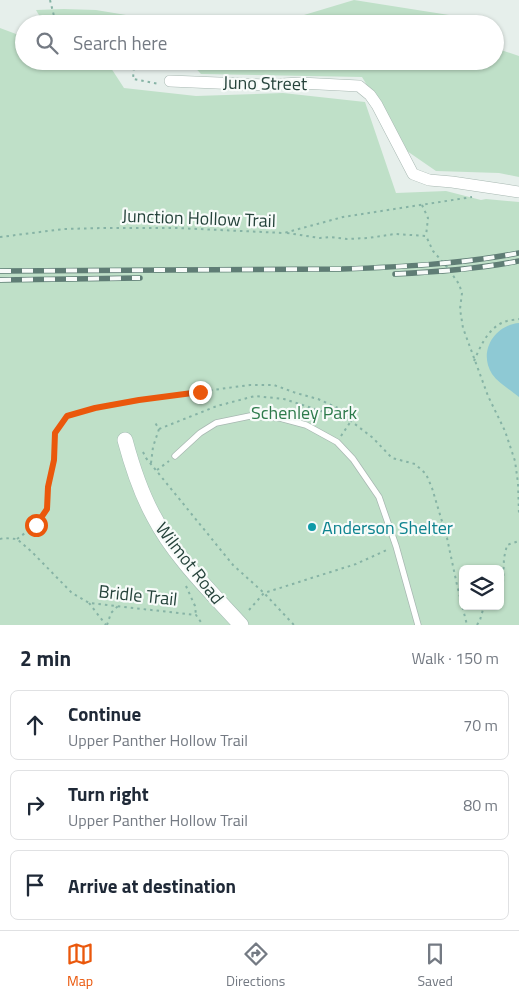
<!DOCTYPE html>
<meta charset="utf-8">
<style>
body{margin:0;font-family:"Titillium Web",sans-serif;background:#f6f6f7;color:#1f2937}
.controls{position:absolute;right:15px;bottom:15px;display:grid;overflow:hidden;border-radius:8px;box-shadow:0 1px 4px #0004}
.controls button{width:45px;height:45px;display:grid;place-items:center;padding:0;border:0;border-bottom:1px solid #e0e1e3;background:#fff;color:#1f2937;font:25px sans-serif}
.stop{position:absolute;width:15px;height:15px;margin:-11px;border:4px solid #ea580c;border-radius:50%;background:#fff}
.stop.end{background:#ea580c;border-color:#fff;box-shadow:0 1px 5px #0008}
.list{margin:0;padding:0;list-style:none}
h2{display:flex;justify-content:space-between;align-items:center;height:65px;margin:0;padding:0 20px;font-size:21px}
h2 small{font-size:16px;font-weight:400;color:#747a83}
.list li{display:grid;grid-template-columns:32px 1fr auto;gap:15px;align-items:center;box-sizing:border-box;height:70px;margin:0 10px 10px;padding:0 10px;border:1px solid #e0e1e3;border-radius:8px}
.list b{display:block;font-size:19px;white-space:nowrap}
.list p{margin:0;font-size:16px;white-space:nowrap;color:#747a83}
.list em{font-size:16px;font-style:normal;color:#747a83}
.icon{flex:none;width:28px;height:28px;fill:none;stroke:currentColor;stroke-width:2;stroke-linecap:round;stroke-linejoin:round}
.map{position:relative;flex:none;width:519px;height:625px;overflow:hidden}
.search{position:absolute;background:#fff;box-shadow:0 1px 4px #0004;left:15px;right:15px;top:15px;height:55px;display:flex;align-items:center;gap:12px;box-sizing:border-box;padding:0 18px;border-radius:28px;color:#747a83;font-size:19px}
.sheet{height:305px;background:#fff}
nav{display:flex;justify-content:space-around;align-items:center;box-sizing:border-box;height:70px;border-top:1px solid #e0e1e3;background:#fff;font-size:14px;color:#747a83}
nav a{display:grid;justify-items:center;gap:2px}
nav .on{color:#ea580c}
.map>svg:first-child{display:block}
.green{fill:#bfe0c8;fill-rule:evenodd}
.water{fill:#8ec9d4}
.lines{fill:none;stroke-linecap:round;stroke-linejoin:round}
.service-casing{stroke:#a8b8b2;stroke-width:7}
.minor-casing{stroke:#a8b8b2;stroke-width:12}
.secondary-casing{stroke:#a4bbb3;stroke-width:16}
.path{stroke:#86b3a5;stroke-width:2;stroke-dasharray:2.5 4;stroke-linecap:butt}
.service{stroke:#fff;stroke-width:5.5}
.minor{stroke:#fff;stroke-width:11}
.secondary{stroke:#fff;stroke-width:15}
.rail-casing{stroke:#5f7d75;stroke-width:5.5}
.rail{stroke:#f7fbf9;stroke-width:4;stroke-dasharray:11;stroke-linecap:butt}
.route{stroke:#ea580c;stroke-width:6}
.culture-dot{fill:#0f9aa8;stroke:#f7fbf9;stroke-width:2}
.labels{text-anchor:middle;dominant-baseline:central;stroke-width:4.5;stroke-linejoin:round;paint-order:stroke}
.street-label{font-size:18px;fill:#24423a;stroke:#f7fbf9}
.park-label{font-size:18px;fill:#2d7a4b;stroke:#f7fbf9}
.culture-label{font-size:18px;fill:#0d838f;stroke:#f7fbf9;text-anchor:start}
</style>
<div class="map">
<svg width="519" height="625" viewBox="0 0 519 625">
<rect width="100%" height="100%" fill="#e6efeb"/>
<g class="green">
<polygon points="354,0 449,15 458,24 274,24"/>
<polygon points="64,9 96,10 132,16 136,24 44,24 36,10"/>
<path d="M0 28 24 37V61H91L111 68 124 88 196 96 283 93 365 102 396 193 446 191 481 200 486 199 519 202V625H0ZM463 569H500V606H463Z"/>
<polygon points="495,48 519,56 519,177 499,173 436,171 407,151 362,77 201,74 189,61 495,61"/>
</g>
<path class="water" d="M519 323V397C511 390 499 384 492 374 478 352 494 325 519 323Z"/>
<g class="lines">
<g class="service-casing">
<polyline id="service" points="175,456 200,433 216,423 250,416 280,418 306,425 337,442 353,459 379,497 396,546 418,625"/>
</g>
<g class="minor-casing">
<polyline id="minor" points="170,81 265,85 300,83 359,86 370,95 377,105 413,174 429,180 452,182 519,192"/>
</g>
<g class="secondary-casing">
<path id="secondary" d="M125 440C132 466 140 491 153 515 174 556 210 591 241 625"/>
</g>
<g class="path">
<polyline points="50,0 56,24"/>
<polyline points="104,61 118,65 134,66 133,79 159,84"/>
<polyline points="422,205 428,218 426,236"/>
<polyline points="287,233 320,238 331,237 347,239 368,238 395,234 426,236 433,251 447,267 459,284 462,293 460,309 463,328 488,396 505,431 515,461 518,483 519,514"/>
<polyline points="0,237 64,229 104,228 177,228 284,233 343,217 472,197"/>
<path d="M474 361C481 345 489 326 507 321 510 320 515 320 519 319"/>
<polyline points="159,429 217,406 255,396 284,399 349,420"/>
<polyline points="341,436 351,421"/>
<polyline points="143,452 146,458 233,565 264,593 294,625"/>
<polyline points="151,463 153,447 159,429 154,421"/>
<polyline points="157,470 169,461"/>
<polyline points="0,539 4,538 17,539 32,552 72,593 89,603 196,615 203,625"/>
<polyline points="17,539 36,525 47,509 48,487 54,460 55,433 67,416 95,408 139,400 172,396 227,388 250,385 274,385 296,393 318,399 338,408 351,421 373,438 392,458 415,464 426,474 432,488 447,538 457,585 467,625"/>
<polyline points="186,586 195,606 196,615"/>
<polyline points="500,588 503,583 504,558 507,545 519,541"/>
<polyline points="89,603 106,625"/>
<polyline points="249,610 264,593 356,564 389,549"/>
<polyline points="107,625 111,613 118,606"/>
<polyline points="477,625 480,620 484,606"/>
</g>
<use href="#service" class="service"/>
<use href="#minor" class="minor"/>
<use href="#secondary" class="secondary"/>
<g class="rail-casing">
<g id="rail">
<path d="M0 271 342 269C401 267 460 264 519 253"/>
<path d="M395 274C437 272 478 269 519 261"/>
<polyline points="0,280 140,278"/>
</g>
</g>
<use href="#rail" class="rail"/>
</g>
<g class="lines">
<polyline class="route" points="36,525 47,509 48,487 54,460 55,433 67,416 95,408 139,400 200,392"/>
</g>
<circle class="culture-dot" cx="312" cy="527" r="5"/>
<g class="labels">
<g class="street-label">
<text transform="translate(265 83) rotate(1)">Juno Street</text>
<text transform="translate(199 218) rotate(2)">Junction Hollow Trail</text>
<text transform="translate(190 563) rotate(52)">Wilmot Road</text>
<text transform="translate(138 595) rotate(6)">Bridle Trail</text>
</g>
<g class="park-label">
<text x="304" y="412">Schenley Park</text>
</g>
<g class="culture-label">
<text x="322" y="527">Anderson Shelter</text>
</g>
</g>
</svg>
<div class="controls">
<button><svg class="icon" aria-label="layers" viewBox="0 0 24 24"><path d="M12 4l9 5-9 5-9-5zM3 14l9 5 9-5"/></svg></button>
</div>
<div class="stop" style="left:36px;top:525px"></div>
<div class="stop end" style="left:200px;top:392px"></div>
<div class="search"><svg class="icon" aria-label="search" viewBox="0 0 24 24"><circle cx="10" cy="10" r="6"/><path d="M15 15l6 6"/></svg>Search here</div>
</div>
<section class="sheet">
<h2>2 min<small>Walk · 150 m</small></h2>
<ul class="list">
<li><svg class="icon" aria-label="ahead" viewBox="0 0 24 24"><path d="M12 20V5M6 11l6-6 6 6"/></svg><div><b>Continue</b><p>Upper Panther Hollow Trail</p></div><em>70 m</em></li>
<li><svg class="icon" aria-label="right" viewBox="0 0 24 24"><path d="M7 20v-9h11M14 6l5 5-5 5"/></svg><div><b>Turn right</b><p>Upper Panther Hollow Trail</p></div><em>80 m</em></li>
<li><svg class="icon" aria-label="arrive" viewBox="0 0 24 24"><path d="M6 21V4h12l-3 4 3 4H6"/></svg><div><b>Arrive at destination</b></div></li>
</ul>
</section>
<nav>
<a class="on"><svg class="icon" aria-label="map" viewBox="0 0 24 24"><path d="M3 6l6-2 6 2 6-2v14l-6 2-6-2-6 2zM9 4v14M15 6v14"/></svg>Map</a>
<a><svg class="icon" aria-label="directions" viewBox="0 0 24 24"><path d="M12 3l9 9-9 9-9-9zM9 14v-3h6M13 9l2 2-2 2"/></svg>Directions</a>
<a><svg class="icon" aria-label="saved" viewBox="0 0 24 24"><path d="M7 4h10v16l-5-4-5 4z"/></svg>Saved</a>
</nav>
